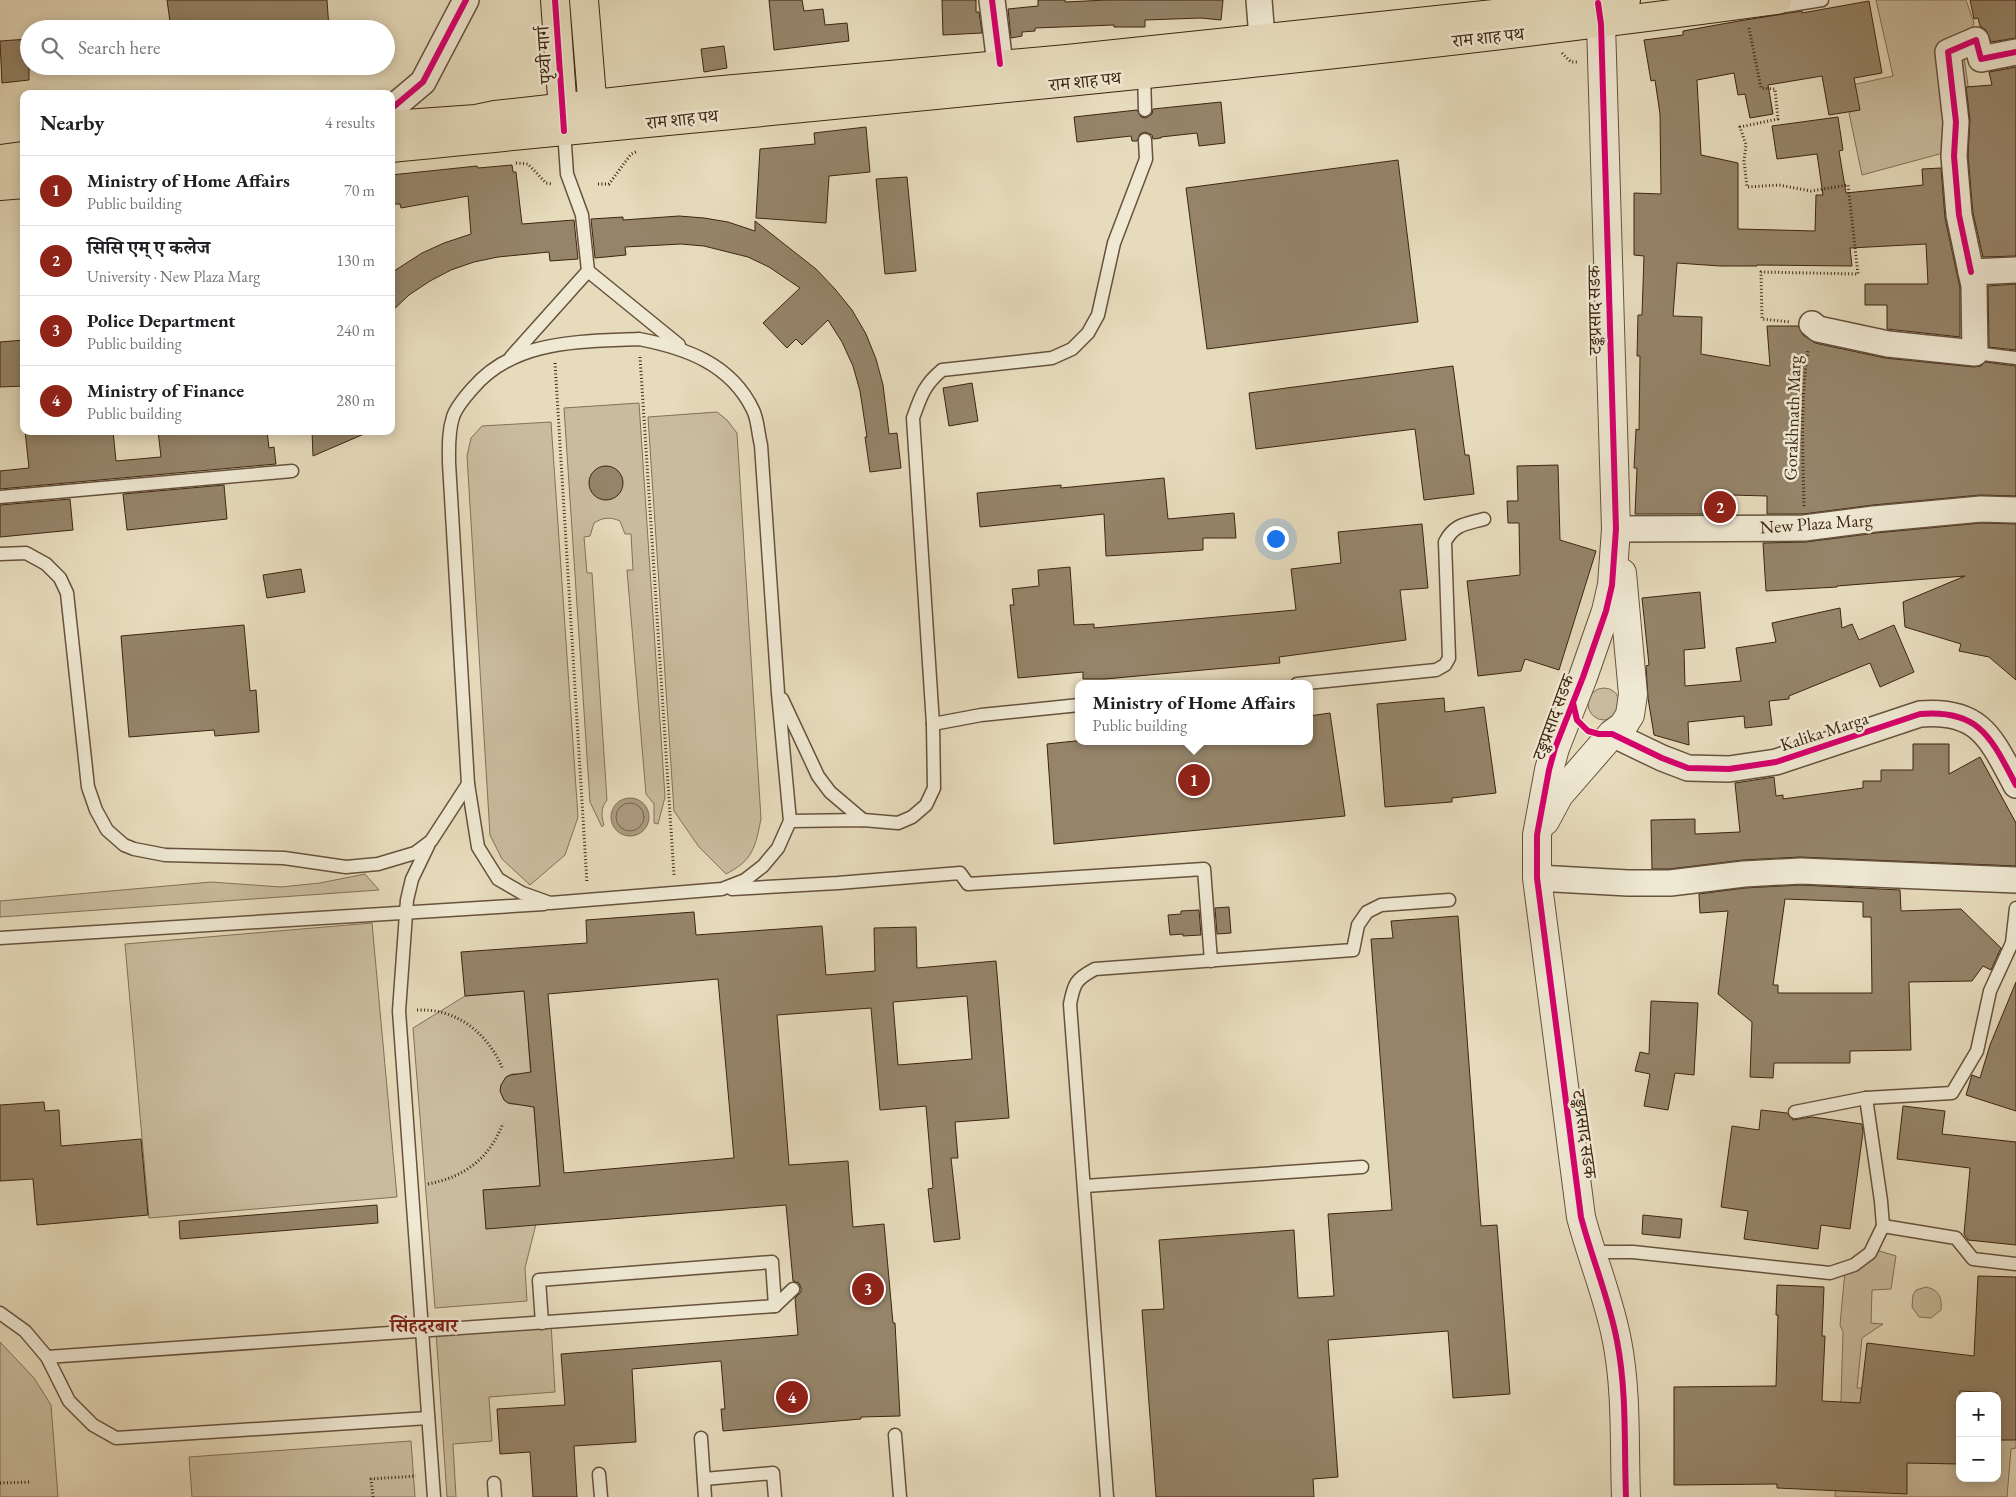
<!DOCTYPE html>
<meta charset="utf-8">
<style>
body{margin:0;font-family:"EB Garamond","Noto Serif Devanagari",serif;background:#f2f2f2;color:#202124}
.controls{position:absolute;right:15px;bottom:15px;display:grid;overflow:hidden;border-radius:10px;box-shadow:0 2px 12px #0003}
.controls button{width:45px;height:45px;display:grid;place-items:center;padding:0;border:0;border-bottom:1px solid #e0e0e0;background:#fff;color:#202124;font:25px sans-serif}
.you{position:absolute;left:1275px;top:538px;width:18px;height:18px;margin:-12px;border:4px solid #fff;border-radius:50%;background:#1a73e8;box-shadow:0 0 0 8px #1a73e833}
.badge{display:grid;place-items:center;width:32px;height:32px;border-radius:50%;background:#8f2418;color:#fff;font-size:16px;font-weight:700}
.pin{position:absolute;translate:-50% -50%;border:2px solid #fff;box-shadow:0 1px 5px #0006}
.popup{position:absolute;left:1075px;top:680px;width:238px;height:65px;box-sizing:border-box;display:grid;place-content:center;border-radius:10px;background:#fff;filter:drop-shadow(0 1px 4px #0005);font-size:16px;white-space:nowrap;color:#757577}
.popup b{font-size:19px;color:#202124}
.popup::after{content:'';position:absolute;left:50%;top:100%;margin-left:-10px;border:10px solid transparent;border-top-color:#fff}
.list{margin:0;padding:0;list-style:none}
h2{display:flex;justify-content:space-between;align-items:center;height:65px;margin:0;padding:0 20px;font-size:21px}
h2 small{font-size:16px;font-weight:400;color:#757577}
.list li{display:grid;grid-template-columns:32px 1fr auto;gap:15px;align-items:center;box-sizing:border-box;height:70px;padding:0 20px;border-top:1px solid #e0e0e0}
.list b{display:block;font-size:19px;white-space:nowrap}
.list p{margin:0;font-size:16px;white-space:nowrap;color:#757577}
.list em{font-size:16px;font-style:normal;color:#757577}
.icon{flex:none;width:28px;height:28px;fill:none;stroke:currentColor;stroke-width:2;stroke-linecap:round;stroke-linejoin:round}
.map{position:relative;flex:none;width:2016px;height:1497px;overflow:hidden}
.search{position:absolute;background:#fff;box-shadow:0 2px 12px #0003;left:20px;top:20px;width:375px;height:55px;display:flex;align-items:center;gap:12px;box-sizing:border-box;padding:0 18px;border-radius:28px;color:#757577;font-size:19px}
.panel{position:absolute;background:#fff;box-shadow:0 2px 12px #0003;left:20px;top:90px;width:375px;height:345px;border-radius:10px}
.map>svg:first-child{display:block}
.green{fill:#c9bc9e;stroke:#837058}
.water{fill:#ad9d81;stroke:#806d54}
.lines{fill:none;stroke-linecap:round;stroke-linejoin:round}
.shore{stroke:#756149;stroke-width:1}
.building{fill:#958469;stroke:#3d2511;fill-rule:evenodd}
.service-casing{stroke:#67523c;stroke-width:15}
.minor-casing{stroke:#67523c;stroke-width:28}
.tertiary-casing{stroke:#67523c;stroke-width:30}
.primary-casing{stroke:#3d2511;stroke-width:30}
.path{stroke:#3d2511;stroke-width:3;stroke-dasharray:1 2.5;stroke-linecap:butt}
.service{stroke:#efe8d3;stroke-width:12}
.minor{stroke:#efe8d3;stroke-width:25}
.tertiary{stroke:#efe8d3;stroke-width:28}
.primary{stroke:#e6dbbb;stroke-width:28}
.cycleway-casing{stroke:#efe8d3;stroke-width:9}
.cycleway{stroke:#d6006c;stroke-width:6}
.labels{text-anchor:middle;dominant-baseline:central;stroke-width:5;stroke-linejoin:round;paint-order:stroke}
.street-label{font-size:18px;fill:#3d2511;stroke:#efe8d3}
.neighbourhood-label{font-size:19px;font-weight:bold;fill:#7a1f14;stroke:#efe8d3}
</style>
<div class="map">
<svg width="2016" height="1497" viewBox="0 0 2016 1497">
<rect width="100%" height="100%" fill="#e6dbbb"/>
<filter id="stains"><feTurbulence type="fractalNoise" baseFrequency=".004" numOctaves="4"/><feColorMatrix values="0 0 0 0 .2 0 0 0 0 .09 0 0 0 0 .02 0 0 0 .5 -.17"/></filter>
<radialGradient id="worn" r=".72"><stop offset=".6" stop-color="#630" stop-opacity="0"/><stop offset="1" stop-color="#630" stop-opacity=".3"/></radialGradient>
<g class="green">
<polygon points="1876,0 1966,0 1974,23 1966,43 1964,56 1971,108 1969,146 1862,175 1849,113 1859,107 1852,85 1893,76"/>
<path d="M639 403 665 797 658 824 654 823V804L646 794 627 570H633L631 534H625L620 521C611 517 603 517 594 523L590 536 584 537 587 573H592L607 800C601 807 601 816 604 825L602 827 590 802 564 408Z"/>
<path d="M717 412 727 420 737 433 761 819C755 848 753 860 726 874L699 847 674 811 648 417Z"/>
<polygon points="551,422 578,817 565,855 530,885 502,859 490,835 467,456 471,438 482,426"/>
<circle cx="1604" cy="704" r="16"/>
<polygon points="365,874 379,890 0,917 0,901 211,882 281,887 320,883"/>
<polygon points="372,923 397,1197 149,1218 125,944"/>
<path d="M525 991 531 1081C527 1079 521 1075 517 1074 494 1070 494 1124 533 1096L540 1186 483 1190 536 1224 525 1268 527 1301 435 1308 413 1028 465 996Z"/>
<polygon points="1873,1249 1896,1256 1891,1289 1872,1290 1871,1323 1883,1324 1862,1338 1857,1388 1909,1391 1960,1397 1960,1478 1997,1478 1997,1400 2016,1401 2016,1448 2011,1449 2007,1497 1835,1497 1838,1410 1841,1400 1843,1332 1840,1325 1845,1271 1852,1273"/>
<path d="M1926 1287C1939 1290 1942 1297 1941 1310L1931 1318 1919 1317 1912 1307 1913 1295 1916 1290Z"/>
<polygon points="551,1323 555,1392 489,1397 492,1441 453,1444 456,1497 447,1497 436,1331"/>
<polygon points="0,1342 34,1378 51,1405 58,1497 0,1497"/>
<polygon points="411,1441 415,1497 192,1497 189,1457"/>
</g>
<circle class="water" cx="630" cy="817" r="19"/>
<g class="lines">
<circle class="shore" cx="630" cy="817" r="14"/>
</g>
<g class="building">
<polygon points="167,0 327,0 329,29 171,29"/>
<polygon points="769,0 802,0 804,11 823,9 825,25 847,23 849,41 774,50"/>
<polygon points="942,0 976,0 976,12 979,12 982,33 943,35"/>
<polygon points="1038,0 1065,0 1065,2 1107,0 1223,0 1221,20 1201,18 1145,20 1145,27 1114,27 1114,25 1035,28 1035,31 1022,32 1022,36 1011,38 1008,9 1038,6"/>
<polygon points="1970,0 2016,0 2016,38 1991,42 1986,30 1980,26 1978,18 1974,19"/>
<polygon points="1869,1 1882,73 1854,78 1860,110 1829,115 1822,76 1768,85 1773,114 1750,118 1745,94 1738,95 1734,73 1697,80 1701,155 1738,163 1738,229 1815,231 1816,195 1823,195 1817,154 1777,159 1772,126 1838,117 1843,150 1839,151 1846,193 1923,185 1922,169 1941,168 1945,218 1960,288 1960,337 1887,329 1887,305 1865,305 1865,284 1928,284 1926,244 1850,248 1852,266 1757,265 1757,266 1720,266 1677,263 1673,316 1702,317 1701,354 1770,366 1767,326 1798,326 1803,335 1815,343 1885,358 1974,367 1981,366 1985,362 2016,366 2016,496 1980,495 1873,505 1803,514 1767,514 1767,496 1731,495 1730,514 1635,514 1637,468 1634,468 1636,429 1639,430 1640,356 1637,356 1638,315 1642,315 1644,256 1634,255 1634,193 1661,194 1660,114 1655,80 1651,81 1644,40 1683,35 1683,31 1739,21 1802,11 1802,13"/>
<polygon points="29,39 29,80 2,83 0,41"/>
<polygon points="724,46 727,68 704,72 701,49"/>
<polygon points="2016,67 2016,256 1983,257 1973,213 1968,156 1970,120 1966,87 1992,85 1989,72"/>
<polygon points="1221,102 1225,143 1199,146 1197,133 1161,137 1161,138 1153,139 1152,135 1145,132 1140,134 1137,141 1132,141 1131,136 1077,142 1074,117 1137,110 1141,117 1146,118 1152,114 1153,109"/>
<polygon points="866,127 870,172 829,176 826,223 756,218 760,149 815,144 814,133"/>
<polygon points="1398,160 1418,322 1207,349 1186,188"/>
<polygon points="512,165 513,172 516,172 522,224 574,220 578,259 550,261 549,252 498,257 474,262 451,270 430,281 409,295 391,312 391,273 422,253 444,243 471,234 468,196 401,208 400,204 391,204 391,175 477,166 478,168"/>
<polygon points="907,177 916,271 885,274 876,179"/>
<polygon points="679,216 704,218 728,222 755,231 755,221 816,269 835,289 852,310 866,334 876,359 883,385 889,434 897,433 901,468 870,472 865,437 867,437 860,391 853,366 842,342 828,320 802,345 796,339 787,348 763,323 800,288 769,267 748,257 704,246 681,244 625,247 626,255 595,258 591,219 623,217 623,220"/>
<polygon points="2016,284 2016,350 1989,347 1988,286"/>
<polygon points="24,340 24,386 0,387 0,342"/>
<polygon points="1453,366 1465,455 1469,455 1474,494 1424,500 1415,429 1256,449 1249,393"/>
<polygon points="972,383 978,421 949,426 943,388"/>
<polygon points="25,431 113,431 116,461 161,457 158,431 267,431 269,448 274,447 276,464 0,489 0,471 29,468"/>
<polygon points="312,431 371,431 313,456"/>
<polygon points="1558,465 1560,540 1596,551 1559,670 1525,659 1521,671 1478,676 1467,581 1520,575 1519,523 1508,523 1507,501 1518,501 1517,466"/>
<circle cx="606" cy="483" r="17"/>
<polygon points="1164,478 1168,519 1234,513 1236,538 1203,538 1203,550 1106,556 1104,514 980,527 977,493 1061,485 1061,488"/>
<polygon points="224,485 227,519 127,530 123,494"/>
<polygon points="70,499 73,530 0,537 0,505"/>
<polygon points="1981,523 2016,524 2016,680 1989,657 1959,651 1961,644 1905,627 1903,602 1965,576 1837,586 1837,587 1766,591 1763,543 1806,542 1876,533"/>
<polygon points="1422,524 1428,588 1400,590 1406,640 1279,657 1280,663 1105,679 1083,679 1083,672 1018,678 1010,605 1014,605 1012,589 1039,586 1038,570 1070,567 1074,625 1094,624 1094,628 1296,610 1291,569 1341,563 1338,532"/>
<polygon points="301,569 305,592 267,598 263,575"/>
<polygon points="1700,592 1705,648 1684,650 1685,686 1741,681 1736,648 1776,642 1772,623 1840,608 1842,628 1852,624 1859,640 1894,625 1914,672 1880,687 1870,663 1789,696 1789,699 1769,701 1772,725 1745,728 1744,716 1688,722 1689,745 1654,735 1648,698 1646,666 1649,665 1642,598"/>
<polygon points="244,625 250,691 256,690 259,732 215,736 214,730 129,737 121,636"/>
<polygon points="1444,698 1445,712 1484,707 1496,793 1452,798 1452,802 1385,807 1377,704"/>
<polygon points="1330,713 1345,816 1054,844 1047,744 1075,741 1309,741 1309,716"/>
<polygon points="1913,744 1949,744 1949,774 1980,757 2016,823 2016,866 1800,857 1743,860 1669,869 1652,869 1651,820 1695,819 1695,834 1740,832 1735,783 1774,777 1776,796 1783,795 1783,799 1863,788 1863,781 1881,781 1881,770 1913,770"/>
<path d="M1801 885 1900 890 1901 911 1961 909 2001 948 1991 970 1983 966 1972 981 1909 982 1911 1050 1850 1051V1063H1774L1773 1078 1750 1077 1752 1022 1718 994 1728 911 1700 913 1699 894 1745 888ZM1785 899 1863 902V917H1871L1872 993H1778V985H1773Z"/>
<polygon points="1229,907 1231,933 1217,934 1215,908"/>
<polygon points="1199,910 1201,935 1183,936 1183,934 1170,935 1168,915 1181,914 1181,911"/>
<path d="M694 912 696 935 822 926 826 975 875 971 874 928 916 927 917 968 996 961 1009 1118 955 1122 958 1158H951L960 1239 934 1242 928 1189 933 1188 926 1106 880 1110 871 1008 777 1015 789 1165 848 1161 853 1227 884 1224 893 1323H895L900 1416 861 1417V1419L723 1431 721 1409H725L721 1361 632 1369 636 1442 574 1446 577 1497H533L530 1452 500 1454 497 1409 565 1405 561 1354 798 1335 795 1298 801 1292V1288L799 1283 793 1281 786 1205 486 1229 483 1190 540 1186 534 1107 508 1103 504 1100 500 1091 501 1085 506 1077 511 1075 531 1072 524 991 465 996 461 952 587 943 586 920ZM718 979 734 1158 564 1173 548 994ZM967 996 972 1059 898 1065 893 1002Z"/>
<polygon points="1458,916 1481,1226 1497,1225 1510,1394 1453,1398 1448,1331 1328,1340 1338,1477 1313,1479 1314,1497 1156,1497 1142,1310 1164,1309 1159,1240 1294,1230 1298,1298 1334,1296 1328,1214 1392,1210 1371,939 1393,938 1391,921"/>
<polygon points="2016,982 2016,1111 1966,1095 1972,1075 1980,1078 1990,1045"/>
<polygon points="1651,1001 1698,1003 1694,1075 1675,1073 1668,1110 1644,1106 1650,1074 1635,1071 1640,1052 1649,1054"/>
<polygon points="44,1102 45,1111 59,1110 61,1146 141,1139 148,1215 37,1225 33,1179 0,1181 0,1105"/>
<polygon points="1903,1106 1945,1111 1942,1134 2016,1142 2016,1245 1968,1240 1964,1234 1970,1168 1897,1159"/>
<polygon points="1761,1110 1787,1113 1793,1120 1812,1117 1862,1124 1863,1132 1850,1229 1821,1225 1818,1249 1744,1239 1748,1211 1721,1207 1732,1126 1759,1130"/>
<polygon points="377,1205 378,1223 180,1239 179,1221"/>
<polygon points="1643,1215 1682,1219 1680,1238 1642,1234"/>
<polygon points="1978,1276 2016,1277 2016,1440 1997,1440 1997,1393 1960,1391 1960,1464 1907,1463 1907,1494 1777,1488 1777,1484 1674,1485 1674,1387 1776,1386 1778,1315 1776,1315 1777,1285 1824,1287 1822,1336 1825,1336 1822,1401 1860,1403 1867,1343 1974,1356"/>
</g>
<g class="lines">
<g class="service-casing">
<g id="service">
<polyline points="1773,8 1822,0"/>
<polyline points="1144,74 1145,110"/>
<polyline points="564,131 567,174 582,215 588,271 679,345"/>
<path d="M639 339C686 348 731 364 753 410 758 420 758 434 761 445L778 693 790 821 778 848 763 866 745 880 722 889 550 903 522 893 498 879 478 847 468 784 449 463C449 448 448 432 453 417 456 407 465 397 472 389 514 339 580 342 639 339Z"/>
<polyline points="1975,353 2016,358"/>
<polyline points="511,357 588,271"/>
<polyline points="0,497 292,471"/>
<polyline points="0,554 26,553 46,564 60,578 67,593 88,787 96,810 107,830 124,845 134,849 165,855 284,858 346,867 378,864 415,853 431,841 468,784"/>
<path d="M1297 684 1436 670 1445 665 1449 658 1445 542C1454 524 1466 524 1484 519"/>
<polyline points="782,699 818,776 830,792 863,820"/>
<polyline points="933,724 981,715 1079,705"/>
<path d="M790 821 863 820 898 823 912 817 926 805 934 788 933 724 913 418C921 396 924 385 942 370L1052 358 1072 349 1088 333 1098 315 1114 243 1146 159 1145 140"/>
<polyline points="428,846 412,879 407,900 399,1011 434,1497"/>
<polyline points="732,889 838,883 960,873 968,884 1204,869 1211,961"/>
<polyline points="0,938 544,904"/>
<polyline points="1795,1112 1866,1098 1952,1093 1977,1051 1990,991 2012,943 2016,908"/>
<polyline points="1085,1186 1362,1167"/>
<polyline points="1883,1226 1956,1238 1973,1259 2016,1264"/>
<polyline points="1591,1252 1633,1252 1830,1273 1854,1265 1870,1253 1883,1226 1881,1201 1866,1098"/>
<polyline points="0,1313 25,1331 47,1357 69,1401 93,1425 116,1438 428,1418"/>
<polyline points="542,1323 539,1280 772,1262 775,1306"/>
<polyline points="47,1357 775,1306 793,1289"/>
<polyline points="895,1435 900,1497"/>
<polyline points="701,1438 705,1497"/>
<polyline points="599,1474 601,1497"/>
<polyline points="704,1479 773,1473 775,1497"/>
<polyline points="494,1483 495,1497"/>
<path d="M1107 1497 1070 1004C1074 983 1076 979 1095 969L1353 950 1358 925 1367 912 1381 905 1449 900"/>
</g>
</g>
<g class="minor-casing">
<g id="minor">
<polyline points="992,0 1000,64"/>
<polyline points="1259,0 1262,38"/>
<polyline points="391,109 423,82 466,0"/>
<polyline points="1971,272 1959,215 1954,156 1956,122 1948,52 1976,40 1981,59 2016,52"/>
<polyline points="1812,324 1818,329 1888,344 1975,353 1974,286 1971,272 2016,270"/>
<polyline points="1616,529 1804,528 1874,519 1981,509 2016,510"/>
<path d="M1612 734 1662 758 1688 768 1729 769 1776 762 1920 714C1980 709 1991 738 2016 785"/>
<polyline points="1537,878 1628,883 1670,883 1744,874 1801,871 2016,880"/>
</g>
</g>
<g class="tertiary-casing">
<g id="tertiary">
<path d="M1598 3 1601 24 1616 529 1612 585 1606 611 1583 677 1555 748 1549 770 1537 835V878L1581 1217C1592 1259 1609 1298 1617 1341 1627 1392 1624 1446 1626 1497"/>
<polyline points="1545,821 1559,795 1612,734 1623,726 1630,715 1633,694 1622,573"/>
</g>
</g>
<g class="primary-casing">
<g id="primary">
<polyline points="555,0 564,125"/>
<polyline points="584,0 594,122"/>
<polyline points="391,125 476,119 495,115 701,92 1067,59 1626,0"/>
<path d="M391 148C854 102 1317 63 1777 0"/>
<polyline points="0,159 24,156"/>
<polyline points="0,186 24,184"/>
</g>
</g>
<g class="path">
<polyline points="1749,28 1761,88 1775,89 1778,119 1740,127 1746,145 1744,161 1747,187 1779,185 1811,191 1848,185 1858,274 1761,272 1762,319 1790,322"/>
<polyline points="1562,53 1571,62 1577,62"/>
<polyline points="516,163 528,164 546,183 552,184"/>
<polyline points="598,184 609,184 631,154 638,151"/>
<polyline points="640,357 674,875"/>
<polyline points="555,363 587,883"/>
<path d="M1804 506C1803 454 1800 401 1808 350"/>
<path d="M417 1010C457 1008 489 1034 503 1070"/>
<path d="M428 1184C465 1177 490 1158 503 1123"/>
<polyline points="0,1483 30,1482"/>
<polyline points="373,1497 371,1479 416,1476"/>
</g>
<use href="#service" class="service"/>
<use href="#minor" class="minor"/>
<use href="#tertiary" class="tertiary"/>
<use href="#primary" class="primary"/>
<g class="cycleway-casing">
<g id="cycleway">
<polyline points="555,0 564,131"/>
<polyline points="992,0 1000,64"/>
<path d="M1598 3 1601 24 1616 529 1612 585 1606 611 1583 677 1555 748 1549 770 1537 835V878L1581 1217C1592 1259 1609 1298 1617 1341 1627 1392 1624 1446 1626 1497"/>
<polyline points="391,109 423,82 466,0"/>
<polyline points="1971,272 1959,215 1954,156 1956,122 1948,52 1976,40 1981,59 2016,52"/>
<path d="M1573 703 1577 720 1588 731 1599 734H1612L1662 758 1688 768 1729 769 1776 762 1920 714C1980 709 1991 738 2016 785"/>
</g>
</g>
<use href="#cycleway" class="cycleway"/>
</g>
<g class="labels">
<g class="street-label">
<text transform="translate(1488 37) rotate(-6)">राम शाह पथ</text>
<text transform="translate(544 55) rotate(-94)">पृथ्वी मार्ग</text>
<text transform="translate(1085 81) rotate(-6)">राम शाह पथ</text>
<text transform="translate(682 119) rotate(-6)">राम शाह पथ</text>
<text transform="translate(1594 310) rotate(-91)">टङ्कप्रसाद सडक</text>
<text transform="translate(1792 418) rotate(-88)">Gorakhnath Marg</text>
<text transform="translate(1816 523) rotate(-4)">New Plaza Marg</text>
<text transform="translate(1553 717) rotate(-70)">टङ्कप्रसाद सडक</text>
<text transform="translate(1824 731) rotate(-18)">Kalika Marga</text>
<text transform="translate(1585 1134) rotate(82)">टङ्कप्रसाद सडक</text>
</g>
<g class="neighbourhood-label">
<text x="424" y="1325">सिंहदरबार</text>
</g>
</g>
<rect width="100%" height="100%" filter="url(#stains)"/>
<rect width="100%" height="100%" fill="url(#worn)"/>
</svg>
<div class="controls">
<button>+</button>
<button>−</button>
</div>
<div class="you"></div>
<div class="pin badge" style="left:1194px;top:780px">1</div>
<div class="popup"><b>Ministry of Home Affairs</b>Public building</div>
<div class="pin badge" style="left:1720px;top:507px">2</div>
<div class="pin badge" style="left:868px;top:1289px">3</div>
<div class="pin badge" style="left:792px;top:1397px">4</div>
<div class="search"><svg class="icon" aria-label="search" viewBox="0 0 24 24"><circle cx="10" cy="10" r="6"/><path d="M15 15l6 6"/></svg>Search here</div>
<section class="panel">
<h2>Nearby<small>4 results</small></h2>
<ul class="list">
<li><span class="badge">1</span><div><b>Ministry of Home Affairs</b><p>Public building</p></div><em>70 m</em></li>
<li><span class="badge">2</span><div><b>सिसि एम् ए कलेज</b><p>University · New Plaza Marg</p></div><em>130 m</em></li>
<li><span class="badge">3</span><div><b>Police Department</b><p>Public building</p></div><em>240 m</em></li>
<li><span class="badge">4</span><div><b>Ministry of Finance</b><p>Public building</p></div><em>280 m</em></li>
</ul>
</section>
</div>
